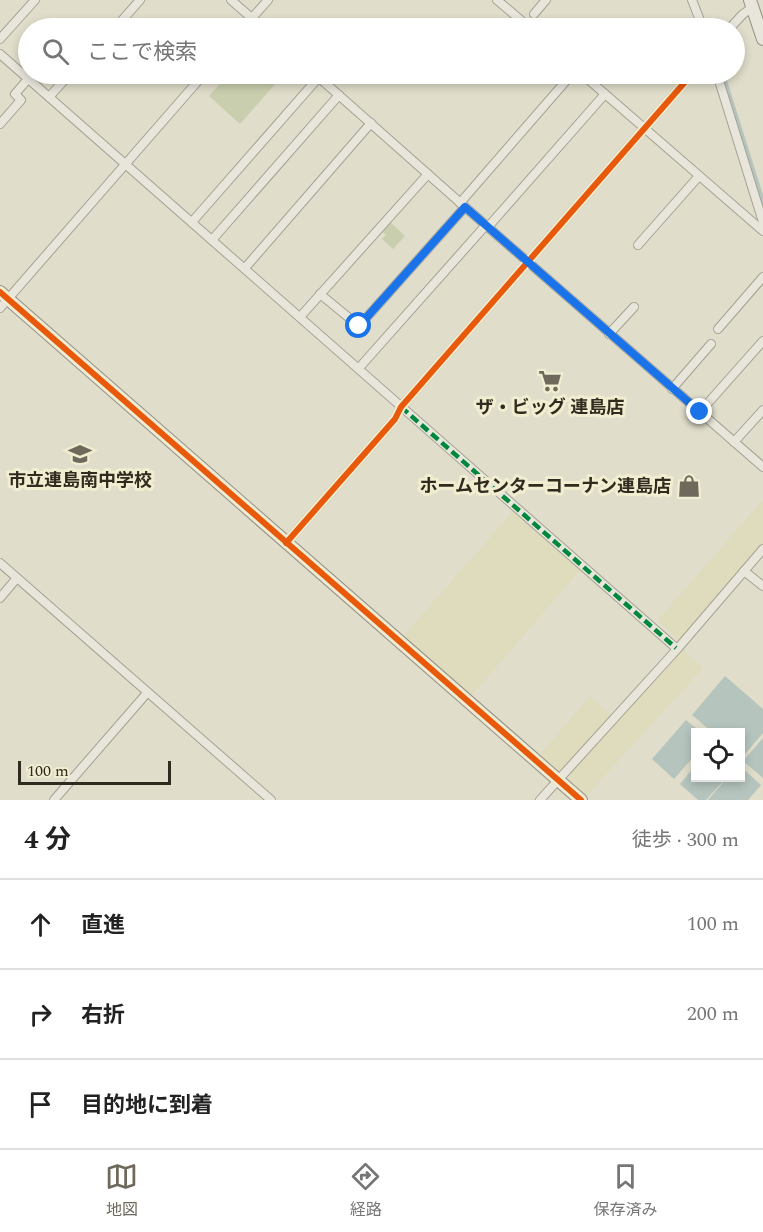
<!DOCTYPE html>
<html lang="ja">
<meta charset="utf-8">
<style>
body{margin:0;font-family:Spectral,"Noto Sans JP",serif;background:#f2f2f2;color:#222}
.controls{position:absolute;right:18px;bottom:18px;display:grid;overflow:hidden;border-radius:0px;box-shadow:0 3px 9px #0003}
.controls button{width:54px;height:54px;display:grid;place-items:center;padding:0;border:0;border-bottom:2px solid #e0e0e0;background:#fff;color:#222;font:30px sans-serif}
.scale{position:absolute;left:18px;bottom:15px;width:153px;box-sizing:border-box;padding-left:6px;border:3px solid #312a1e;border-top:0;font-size:16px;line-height:21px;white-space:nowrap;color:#312a1e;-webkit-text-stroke:4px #f0edd0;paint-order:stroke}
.stop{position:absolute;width:18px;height:18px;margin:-14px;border:4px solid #1a73e8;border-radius:50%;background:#fff}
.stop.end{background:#1a73e8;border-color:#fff;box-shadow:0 2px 6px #0008}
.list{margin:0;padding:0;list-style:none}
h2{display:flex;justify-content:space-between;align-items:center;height:78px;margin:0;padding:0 24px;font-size:26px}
h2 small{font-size:20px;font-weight:400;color:#767676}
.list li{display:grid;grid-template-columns:39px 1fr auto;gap:18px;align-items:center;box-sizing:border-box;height:90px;padding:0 24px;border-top:2px solid #e0e0e0}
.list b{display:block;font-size:22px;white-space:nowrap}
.list em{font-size:20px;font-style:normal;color:#767676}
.icon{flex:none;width:33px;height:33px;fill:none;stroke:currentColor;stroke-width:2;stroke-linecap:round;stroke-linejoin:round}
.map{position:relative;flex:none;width:763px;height:800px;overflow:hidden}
.search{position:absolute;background:#fff;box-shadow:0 3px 9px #0003;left:18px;right:18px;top:18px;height:66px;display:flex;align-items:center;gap:15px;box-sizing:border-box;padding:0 21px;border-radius:33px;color:#767676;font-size:22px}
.sheet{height:348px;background:#fff}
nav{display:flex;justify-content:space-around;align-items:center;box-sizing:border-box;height:84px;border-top:2px solid #e0e0e0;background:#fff;font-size:16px;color:#767676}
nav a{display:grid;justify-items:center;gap:3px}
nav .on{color:#6e695a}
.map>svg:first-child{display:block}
.farmland{fill:#dedcbc}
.green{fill:#c9cfae}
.water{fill:#b5c5bd}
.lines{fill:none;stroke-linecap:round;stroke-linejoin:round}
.street-casing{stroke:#a4a194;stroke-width:10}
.secondary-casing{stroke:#949183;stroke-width:14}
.street{stroke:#e8e6db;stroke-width:8}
.secondary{stroke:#e8e6db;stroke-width:12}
.quiet{stroke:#00873e;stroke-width:4.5;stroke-dasharray:9 4.5;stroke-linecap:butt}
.cycleway-casing{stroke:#f0edd0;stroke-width:10}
.cycleway{stroke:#e8590c;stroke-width:6}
.route{stroke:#1a73e8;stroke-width:8}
.labels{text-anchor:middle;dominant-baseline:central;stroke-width:6;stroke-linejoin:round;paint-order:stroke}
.poi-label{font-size:18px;font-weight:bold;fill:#312a1e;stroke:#f0edd0}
</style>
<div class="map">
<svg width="763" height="800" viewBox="0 0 763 800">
<rect width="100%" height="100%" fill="#e0ddca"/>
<g class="farmland">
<polygon points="763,500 763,544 679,641 657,621"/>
<polygon points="515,509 582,568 472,695 403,636"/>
<polygon points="681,648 703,668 586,796 570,783 569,775"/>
<polygon points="590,696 611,715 561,770 553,770 538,757"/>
</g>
<g class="green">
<polygon points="229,74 284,74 240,124 209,96"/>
<polygon points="390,222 405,236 393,249 382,239 386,235 381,231"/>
</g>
<g class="water">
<polygon points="719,74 725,74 763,195 763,214"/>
<polygon points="725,676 763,709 763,733 741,759 740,732 712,732 692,715"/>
<polygon points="686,720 701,732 696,732 695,755 674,779 652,759"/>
<polygon points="763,738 763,778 743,761"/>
<polygon points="695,766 696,778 726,778 706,800 698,800 680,784"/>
<polygon points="741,767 761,785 748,800 708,800 727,778 740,778"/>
</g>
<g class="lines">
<g class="street-casing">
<g id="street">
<polyline points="231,0 263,28"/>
<polyline points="497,0 530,28"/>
<polyline points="692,0 703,28"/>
<polyline points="534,14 546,0"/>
<polyline points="109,28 117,26 140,0"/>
<polyline points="243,28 268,0"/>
<polyline points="730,28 743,14 753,7"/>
<polyline points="0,39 35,0"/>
<polyline points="0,54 676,648"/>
<polyline points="315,74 465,207 763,467"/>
<polyline points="582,74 763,231"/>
<polyline points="717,74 763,222"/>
<polyline points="49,97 70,74"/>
<polyline points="0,124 21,100 15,94 28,79"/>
<polyline points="460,203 572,74"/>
<polyline points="192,222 319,77"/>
<polyline points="488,227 605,94"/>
<polyline points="212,240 339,95"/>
<polyline points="638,245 699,176"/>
<polyline points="245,268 371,123"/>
<polyline points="320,294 359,326 465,207"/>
<polyline points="0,308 204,74"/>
<polyline points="300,317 428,174"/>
<polyline points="718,329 763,277"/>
<polyline points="609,334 634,307"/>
<polyline points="359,368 486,225"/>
<polyline points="672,389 711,344"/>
<polyline points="700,412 763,341"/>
<polyline points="734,442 763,410"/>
<polyline points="286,543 395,419 401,407 692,74"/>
<polyline points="0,563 271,800"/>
<polyline points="744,571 763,586"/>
<polyline points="0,598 17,578"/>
<polyline points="54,800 147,693"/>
<polyline points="540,800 679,647 763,549"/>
</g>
</g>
<g class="secondary-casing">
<g id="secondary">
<polyline points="750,0 763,39"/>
<polyline points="0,292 581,800"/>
</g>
</g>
<use href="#street" class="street"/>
<use href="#secondary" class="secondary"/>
<polyline class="quiet" points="401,407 676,648"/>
<g class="cycleway-casing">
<g id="cycleway">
<polyline points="0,292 581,800"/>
<polyline points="286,543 395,419 401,407 692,74"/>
</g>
</g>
<use href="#cycleway" class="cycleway"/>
</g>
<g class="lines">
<polyline class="route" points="359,326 465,207 700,412"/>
</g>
<defs>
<g id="supermarket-bare" transform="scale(1.8)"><path d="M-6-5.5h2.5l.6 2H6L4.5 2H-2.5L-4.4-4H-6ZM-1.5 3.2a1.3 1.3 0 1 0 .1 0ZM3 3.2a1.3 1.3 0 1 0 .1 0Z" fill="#6e695a" stroke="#f0edd0" stroke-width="2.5" paint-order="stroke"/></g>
<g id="school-bare" transform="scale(1.8)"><path d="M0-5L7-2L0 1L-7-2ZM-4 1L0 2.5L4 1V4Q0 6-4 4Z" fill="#6e695a" stroke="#f0edd0" stroke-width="2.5" paint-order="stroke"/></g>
<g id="shop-bare" transform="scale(1.8)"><path d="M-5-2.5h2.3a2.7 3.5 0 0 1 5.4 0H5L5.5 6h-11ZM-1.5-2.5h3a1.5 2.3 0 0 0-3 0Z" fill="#6e695a" stroke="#f0edd0" stroke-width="2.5" paint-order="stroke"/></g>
</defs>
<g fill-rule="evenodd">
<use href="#supermarket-bare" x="550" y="381"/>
<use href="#school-bare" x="80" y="454"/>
<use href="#shop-bare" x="689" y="486"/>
</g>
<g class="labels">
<g class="poi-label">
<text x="550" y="407">ザ・ビッグ 連島店</text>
<text x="80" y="480">市立連島南中学校</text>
<text x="671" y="486" text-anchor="end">ホームセンターコーナン連島店</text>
</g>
</g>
</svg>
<div class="controls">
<button><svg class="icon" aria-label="locate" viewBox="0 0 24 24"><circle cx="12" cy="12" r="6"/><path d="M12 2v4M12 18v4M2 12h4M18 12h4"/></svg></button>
</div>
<div class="scale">100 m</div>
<div class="stop" style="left:359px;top:326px"></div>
<div class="stop end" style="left:700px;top:412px"></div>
<div class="search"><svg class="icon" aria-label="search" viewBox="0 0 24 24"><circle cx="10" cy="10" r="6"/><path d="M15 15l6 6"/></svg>ここで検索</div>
</div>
<section class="sheet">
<h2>4 分<small>徒歩 · 300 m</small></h2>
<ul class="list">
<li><svg class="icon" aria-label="ahead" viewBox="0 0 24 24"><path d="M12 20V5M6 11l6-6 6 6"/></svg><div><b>直進</b></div><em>100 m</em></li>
<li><svg class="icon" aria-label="right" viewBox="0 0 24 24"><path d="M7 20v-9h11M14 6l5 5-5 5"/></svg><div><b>右折</b></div><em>200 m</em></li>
<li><svg class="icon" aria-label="arrive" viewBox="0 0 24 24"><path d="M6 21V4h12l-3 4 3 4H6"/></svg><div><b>目的地に到着</b></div></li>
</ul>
</section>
<nav>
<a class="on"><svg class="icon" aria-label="map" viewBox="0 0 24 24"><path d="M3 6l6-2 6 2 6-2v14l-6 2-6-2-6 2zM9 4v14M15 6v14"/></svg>地図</a>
<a><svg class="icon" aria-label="directions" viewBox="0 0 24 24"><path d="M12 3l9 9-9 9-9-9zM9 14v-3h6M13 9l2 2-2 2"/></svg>経路</a>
<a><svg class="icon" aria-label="saved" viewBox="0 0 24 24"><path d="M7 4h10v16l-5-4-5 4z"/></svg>保存済み</a>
</nav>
